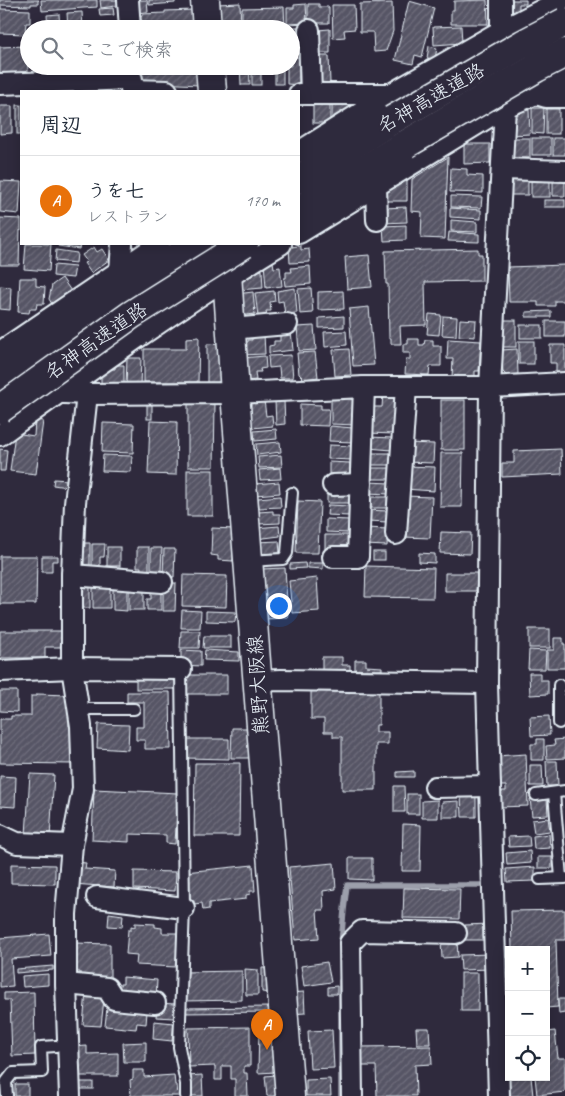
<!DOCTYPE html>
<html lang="ja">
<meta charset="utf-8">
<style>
body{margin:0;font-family:Caveat,"Klee One",sans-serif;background:#f6f6f7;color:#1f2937}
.controls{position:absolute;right:15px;bottom:15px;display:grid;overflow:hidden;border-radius:0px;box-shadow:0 2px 12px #0003}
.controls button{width:45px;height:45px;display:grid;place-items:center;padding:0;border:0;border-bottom:1px solid #e0e1e3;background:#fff;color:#1f2937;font:25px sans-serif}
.you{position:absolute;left:278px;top:605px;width:18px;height:18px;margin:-12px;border:4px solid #fff;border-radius:50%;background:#1a73e8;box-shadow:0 0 0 8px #1a73e833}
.badge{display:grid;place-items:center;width:32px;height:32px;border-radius:50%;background:#845c67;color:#fff;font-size:16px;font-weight:700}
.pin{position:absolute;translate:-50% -41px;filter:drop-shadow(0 1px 2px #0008)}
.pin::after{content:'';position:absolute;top:26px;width:18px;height:15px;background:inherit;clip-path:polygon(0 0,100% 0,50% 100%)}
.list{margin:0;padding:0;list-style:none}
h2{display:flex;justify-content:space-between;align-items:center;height:65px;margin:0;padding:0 20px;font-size:21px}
h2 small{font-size:16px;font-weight:400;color:#747a83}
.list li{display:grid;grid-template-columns:32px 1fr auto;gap:15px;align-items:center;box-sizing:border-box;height:90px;padding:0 20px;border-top:1px solid #e0e1e3}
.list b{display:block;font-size:19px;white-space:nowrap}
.list p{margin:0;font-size:16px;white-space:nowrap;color:#747a83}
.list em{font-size:16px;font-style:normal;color:#747a83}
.icon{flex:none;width:28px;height:28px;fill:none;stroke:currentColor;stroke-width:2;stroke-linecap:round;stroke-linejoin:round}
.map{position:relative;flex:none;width:565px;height:1096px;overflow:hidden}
.search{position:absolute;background:#fff;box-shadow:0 2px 12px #0003;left:20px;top:20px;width:280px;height:55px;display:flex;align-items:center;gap:12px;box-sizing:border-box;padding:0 18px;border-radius:28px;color:#747a83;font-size:19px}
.panel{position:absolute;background:#fff;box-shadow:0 2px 12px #0003;left:20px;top:90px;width:280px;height:155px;border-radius:0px}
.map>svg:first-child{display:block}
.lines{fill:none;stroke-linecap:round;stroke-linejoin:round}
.stream{stroke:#9c9fab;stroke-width:5.5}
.building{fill:url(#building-hatch);stroke:#e8f1f8}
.service-casing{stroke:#e8f1f8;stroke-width:14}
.minor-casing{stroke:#e8f1f8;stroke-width:24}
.secondary-casing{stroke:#e8f1f8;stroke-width:31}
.motorway-casing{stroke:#e8f1f8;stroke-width:31}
.service{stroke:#2f2a3d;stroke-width:10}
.minor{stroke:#2f2a3d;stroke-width:20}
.secondary{stroke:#2f2a3d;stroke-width:28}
.motorway{stroke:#2f2a3d;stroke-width:28}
.motorway-bridge-casing{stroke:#e8f1f8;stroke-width:31;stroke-linecap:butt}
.motorway-bridge{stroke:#2f2a3d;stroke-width:28}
.labels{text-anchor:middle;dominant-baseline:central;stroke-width:4;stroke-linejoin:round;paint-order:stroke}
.street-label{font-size:20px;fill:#e8f1f8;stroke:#2f2a3d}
</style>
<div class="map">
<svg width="565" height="1096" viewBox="0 0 565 1096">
<defs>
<pattern id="building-hatch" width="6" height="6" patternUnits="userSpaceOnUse" patternTransform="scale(1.25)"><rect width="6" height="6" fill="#575565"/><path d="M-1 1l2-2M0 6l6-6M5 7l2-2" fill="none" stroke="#6f6e7c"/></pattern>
</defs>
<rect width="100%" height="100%" fill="#2f2a3d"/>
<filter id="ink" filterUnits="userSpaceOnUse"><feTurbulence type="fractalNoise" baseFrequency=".02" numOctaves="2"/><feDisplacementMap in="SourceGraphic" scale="10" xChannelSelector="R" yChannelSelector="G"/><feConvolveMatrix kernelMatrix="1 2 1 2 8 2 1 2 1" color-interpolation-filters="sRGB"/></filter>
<g filter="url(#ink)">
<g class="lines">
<g class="stream">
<polyline points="341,944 344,910 347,885 487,885"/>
<polyline points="341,981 341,1096"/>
</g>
</g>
<g class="building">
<polygon points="0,0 39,0 38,1 38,4 31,4 31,6 0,5"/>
<polygon points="41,0 97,0 97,7 42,11"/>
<polygon points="100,0 123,0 123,5 101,8"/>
<polygon points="134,0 147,0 148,12 134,13"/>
<polygon points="149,0 175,0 175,3 149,5"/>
<polygon points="487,0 488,24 451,24 451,10 454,10 454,1"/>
<polygon points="504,0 526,0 526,4 519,4 519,10 506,16"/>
<polygon points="409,1 434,8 422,57 415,55 413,64 395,60"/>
<polygon points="240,3 241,27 218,28 217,4"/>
<polygon points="392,3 393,31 386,51 374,52 373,32 360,32 360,4"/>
<polygon points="306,4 307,23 287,24 287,8 294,8 294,5"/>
<polygon points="308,4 319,4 319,7 329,7 329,23 308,23"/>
<polygon points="332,5 354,5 355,29 344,30 345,37 333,38"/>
<polygon points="0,6 1,6 1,9 30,10 30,23 26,23 25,34 0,33"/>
<polygon points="284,7 285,29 242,29 242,8"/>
<polygon points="113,8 114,15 100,16 99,9"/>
<polygon points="193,10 195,29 143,29 143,27 141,27 142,20 141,20 141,16 142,16 142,14 165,13 165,11"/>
<polygon points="82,12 83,28 68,29 67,13"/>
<polygon points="59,14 60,29 48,29 47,15"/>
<polygon points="461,26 462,43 434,45 433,27"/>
<polygon points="287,27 299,27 299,53 291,53 291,29 287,29"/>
<polygon points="330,29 330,53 318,53 317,30"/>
<polygon points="27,46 28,72 20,72 20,75 0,76 0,47"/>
<polygon points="429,46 437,48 435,59 427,58"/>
<polygon points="316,56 329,56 330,83 317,83"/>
<polygon points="291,57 299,57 299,85 287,84 287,66 291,66"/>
<rect x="36" y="66" width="34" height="9"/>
<polygon points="90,66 115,66 115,74 91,75"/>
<polygon points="137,66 200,69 199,85 160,83 160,80 136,79"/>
<polygon points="240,66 249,66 250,85 241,85"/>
<rect x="252" y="66" width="9" height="19"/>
<rect x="275" y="66" width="8" height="18"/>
<polygon points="332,99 355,100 355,108 332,121"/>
<rect x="313" y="101" width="17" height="22"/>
<rect x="17" y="105" width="4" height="29"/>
<polygon points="0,106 12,106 12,133 0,134"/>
<polygon points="532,108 544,108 543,134 532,133"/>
<rect x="546" y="109" width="13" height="25"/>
<polygon points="517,110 529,110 530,134 511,135 511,117 517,117"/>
<rect x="511" y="138" width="19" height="20"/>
<rect x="532" y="138" width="19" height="17"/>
<rect x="553" y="138" width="12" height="17"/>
<polygon points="464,144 490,144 490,163 464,164"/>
<polygon points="448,157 445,239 421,238 422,212 411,211 412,179"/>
<polygon points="451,168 467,169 467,175 483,176 483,193 450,192"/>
<polygon points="528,176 528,195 509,195 508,185 513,185 512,177"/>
<rect x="531" y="178" width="19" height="19"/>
<polygon points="397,179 407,179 407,201 385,201 384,188"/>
<rect x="553" y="179" width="12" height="17"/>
<polygon points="1,181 21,182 19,214 0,212"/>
<polygon points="451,196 482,197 481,208 451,207"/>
<rect x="544" y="200" width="21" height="7"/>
<polygon points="406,207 407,222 383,223 383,208"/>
<polygon points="450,208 481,210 481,219 450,217"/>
<polygon points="0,218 21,219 21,231 20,230 19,265 0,265"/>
<polygon points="451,220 477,222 477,232 451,231"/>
<polygon points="406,225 406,240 384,241 383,226"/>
<polygon points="449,232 479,234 479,242 448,241"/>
<polygon points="26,244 51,244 49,271 24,269"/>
<polygon points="58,244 80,244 79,249 58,246"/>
<polygon points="301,246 301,250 309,249 310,262 290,263 289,247"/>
<polygon points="94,247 97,252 102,249 109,260 91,273 84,263 87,262 82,255"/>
<polygon points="478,249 478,254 482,254 482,281 425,282 426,325 400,326 401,344 391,344 391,338 389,338 388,284 386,284 385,251"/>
<polygon points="56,250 77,253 76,263 55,261"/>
<polygon points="369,255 372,287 347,289 345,257"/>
<polygon points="273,262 274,268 280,267 282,286 266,288 264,263"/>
<polygon points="54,265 75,267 73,278 53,276"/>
<polygon points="565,265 565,301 555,301 555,306 538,306 538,302 509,302 508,267"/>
<polygon points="310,266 311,284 285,286 284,278 286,278 286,272 292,272 291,268"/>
<polygon points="251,270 262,270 263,288 238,290 238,282 242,282 242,276 252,276"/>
<polygon points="20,278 36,278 36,286 45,287 44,304 37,304 36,309 30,309 29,313 18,312"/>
<polygon points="62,278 71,291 52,304 49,299 52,285"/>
<polygon points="0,286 11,287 10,310 0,309"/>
<polygon points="295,288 297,313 285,314 283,301 278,302 277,291"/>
<polygon points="311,288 313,313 300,314 298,289"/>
<polygon points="274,291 275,301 270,302 271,311 266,311 267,315 258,316 255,293"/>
<polygon points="343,291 344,309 318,310 318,292"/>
<polygon points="253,292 255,314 238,316 236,294"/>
<polygon points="369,307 374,365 353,366 349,309"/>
<polygon points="551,311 551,317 526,317 526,312"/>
<polygon points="429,314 441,315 439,335 427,334"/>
<polygon points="344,316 344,327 319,328 319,318"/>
<polygon points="443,316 457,317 456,336 442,335"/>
<polygon points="460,319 476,320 475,337 459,336"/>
<rect x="503" y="320" width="13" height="27"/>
<rect x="546" y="321" width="19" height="16"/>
<rect x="520" y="325" width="22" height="13"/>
<polygon points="314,326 316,350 299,351 297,327"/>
<polygon points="291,331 293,350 269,353 269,346 274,345 274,341 280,341 280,332"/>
<polygon points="346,331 347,345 325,347 324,332"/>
<polygon points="264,334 265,354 241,355 240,342 248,342 248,340 252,340 252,335"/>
<polygon points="199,337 198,382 144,382 144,349 186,349 186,338"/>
<polygon points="408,339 419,339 419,345 424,345 425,340 433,340 433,346 441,346 441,366 430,366 429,375 405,374 406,359 410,359 410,353 403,353 403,344 408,344"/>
<polygon points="448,339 481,341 479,371 475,371 475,378 452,377 453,359 447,359"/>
<rect x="519" y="341" width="15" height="23"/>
<polygon points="221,343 222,383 207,384 207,344"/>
<polygon points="550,345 565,345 565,374 556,374 556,363 550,363"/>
<polygon points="349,349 351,375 335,376 333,350"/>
<polygon points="517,349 518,374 506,375 503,372 501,350"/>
<polygon points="315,352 318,377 304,379 299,374 297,353"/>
<polygon points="291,355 293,378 280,378 279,367 269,368 268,356"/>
<polygon points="265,356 266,368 260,369 261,372 255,372 256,380 245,381 241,358"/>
<polygon points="127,358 141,358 140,386 126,386"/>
<polygon points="115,365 124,365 124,383 101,383 101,373 103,369 115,369"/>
<polygon points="383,394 395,394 394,434 368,433 369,407 382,407"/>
<polygon points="331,398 355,399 355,425 331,424"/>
<polygon points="264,400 266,416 272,415 273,426 252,428 244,402"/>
<rect x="441" y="400" width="24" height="50"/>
<polygon points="275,401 284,401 285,424 276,425"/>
<rect x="147" y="403" width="5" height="16"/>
<polygon points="188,404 215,404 214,467 188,467"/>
<polygon points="300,404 321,405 321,409 329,409 328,426 300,425"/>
<polygon points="35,420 43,421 36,474 10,471 15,433 34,436"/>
<polygon points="150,421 177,422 176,475 148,474"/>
<polygon points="103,423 134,424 133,453 102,452"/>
<polygon points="330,426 353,428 353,442 329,441"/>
<polygon points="276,429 277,439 255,441 254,431"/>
<polygon points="369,437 392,438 392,450 368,448"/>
<polygon points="280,442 281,452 257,455 256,444"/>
<polygon points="406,443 434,444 433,463 405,462"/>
<polygon points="329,445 353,446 352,460 328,459"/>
<polygon points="0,449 7,450 5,471 0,471"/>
<polygon points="561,449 562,474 502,477 502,463 514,463 514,451"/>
<polygon points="371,453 391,453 391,465 370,465"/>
<polygon points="441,453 463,453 462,507 440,507"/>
<polygon points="103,455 132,456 131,472 102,471"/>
<polygon points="281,455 282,467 259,468 258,457"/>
<polygon points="329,462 350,463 350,475 329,474"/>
<polygon points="405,466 435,467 434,491 404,489"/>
<polygon points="280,468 281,479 260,480 259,470"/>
<rect x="368" y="468" width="22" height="11"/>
<rect x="187" y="470" width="26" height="46"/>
<polygon points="54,479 68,480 67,487 53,485"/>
<polygon points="279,482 280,493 255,495 254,484"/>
<polygon points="368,482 390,483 389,494 368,493"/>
<rect x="327" y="490" width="24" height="13"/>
<polygon points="280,496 281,507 259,508 258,498"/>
<polygon points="405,496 432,497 430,538 403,537"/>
<polygon points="367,497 388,497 387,508 367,508"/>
<polygon points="298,501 320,502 318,553 296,553"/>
<polygon points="328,505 350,506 349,516 327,515"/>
<polygon points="367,510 388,511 388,522 367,521"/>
<polygon points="273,511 273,514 280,514 280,523 258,524 258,512"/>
<polygon points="326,519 349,520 348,533 326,532"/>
<polygon points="279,526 280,536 256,539 255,528"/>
<polygon points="212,528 234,529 233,561 218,560 218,556 211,555"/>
<polygon points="365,528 388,529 387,546 364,545"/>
<polygon points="441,532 471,533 470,554 440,553"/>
<polygon points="325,535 348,535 348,546 337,546 337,549 325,549"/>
<polygon points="279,541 280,553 257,555 256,542"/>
<polygon points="77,543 90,543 90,567 82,567"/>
<polygon points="92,544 105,544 104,557 100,557 100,569 92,569"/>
<rect x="107" y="547" width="13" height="19"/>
<polygon points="137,547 149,547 149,574 140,573 141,567 137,567"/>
<polygon points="151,548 162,548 161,571 151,571"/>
<polygon points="164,549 175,549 174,577 163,577"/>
<rect x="373" y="552" width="12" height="8"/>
<polygon points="419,553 435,554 435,563 419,562"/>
<polygon points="0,556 37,556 36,604 0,604"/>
<polygon points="42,556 58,556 58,561 52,561 52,572 42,572"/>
<polygon points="305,563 306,568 290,569 290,564"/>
<polygon points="308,563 323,563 323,569 308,568"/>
<polygon points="366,566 434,568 433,598 365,597"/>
<polygon points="285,568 288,618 263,619 261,569"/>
<polygon points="445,573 477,573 476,591 445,591"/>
<polygon points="183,575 227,576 226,607 182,606"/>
<polygon points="317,578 319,611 292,613 289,581"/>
<polygon points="167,583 176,583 175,611 163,611 163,590"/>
<polygon points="90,586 90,608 77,608 76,587"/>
<polygon points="93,586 110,587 110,608 93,608"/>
<polygon points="113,589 127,589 127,611 113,610"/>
<polygon points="151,589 161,589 161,610 147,610 147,599 151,599"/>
<rect x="129" y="590" width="15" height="20"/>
<polygon points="182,610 201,611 200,628 181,628"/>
<polygon points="206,611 236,612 235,622 206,621"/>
<rect x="529" y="629" width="21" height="19"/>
<polygon points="0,631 63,631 63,647 45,647 45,658 0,658"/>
<polygon points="181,631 200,631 199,648 180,648"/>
<polygon points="204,636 231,636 231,648 203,648"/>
<polygon points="554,638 563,638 563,644 565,644 565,668 547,668 547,650 554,650"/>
<polygon points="181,650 201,651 201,666 181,665"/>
<polygon points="205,650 239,652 239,661 204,660"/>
<polygon points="529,650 546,651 545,669 528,669"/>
<polygon points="322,657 342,657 342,665 350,665 350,670 322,670"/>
<polygon points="355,660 366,660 366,666 382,667 382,670 355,670"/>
<polygon points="529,673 540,673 540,680 548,680 548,694 530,695"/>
<rect x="183" y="675" width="44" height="19"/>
<rect x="136" y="676" width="40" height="13"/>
<polygon points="311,689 379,689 379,725 376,725 376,732 388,732 388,744 376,744 376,790 342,790 342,737 333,737 333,732 324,732 324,719 311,719"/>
<polygon points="0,691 17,691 17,712 0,711"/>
<polygon points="127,692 170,692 171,749 145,749 145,740 136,740 136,727 144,727 144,702 127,702"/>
<polygon points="37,694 69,695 69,726 73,726 73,764 0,763 0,719 11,719 11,716 31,716 31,696 37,696"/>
<polygon points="549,716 550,735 531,736 530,717"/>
<polygon points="98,724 129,725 128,750 97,748"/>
<polygon points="232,728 251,728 250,758 231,758"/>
<polygon points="185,739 229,739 229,759 185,758"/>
<polygon points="537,739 544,739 544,760 531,760 531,744 537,744"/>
<polygon points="565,739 565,758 547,759 546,746 555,745 554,740"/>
<polygon points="526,754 528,806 499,807 498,794 502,793 502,791 506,791 506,786 497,786 496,756"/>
<polygon points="546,761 557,761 558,786 547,786"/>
<polygon points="195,763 240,763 239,836 194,836"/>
<polygon points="530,765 542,765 543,786 530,786"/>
<polygon points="414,771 414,777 397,777 397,772"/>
<polygon points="30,774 54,775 50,837 26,835"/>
<polygon points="0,776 16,777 15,807 0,806"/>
<polygon points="394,786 404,786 405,812 394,812"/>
<polygon points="94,789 178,793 175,844 166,843 166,835 129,834 129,842 92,840"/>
<rect x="407" y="794" width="12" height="20"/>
<polygon points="461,795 476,795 476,817 462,817"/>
<polygon points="547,798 548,815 532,816 530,799"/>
<polygon points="438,800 438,818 422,818 422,801"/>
<polygon points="459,801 459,817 442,817 442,802"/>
<polygon points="548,818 550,831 534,833 532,820"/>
<polygon points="403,824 421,825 420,871 402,871"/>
<polygon points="549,834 550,848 534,849 533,836"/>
<polygon points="529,836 530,846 509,847 508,837"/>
<polygon points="530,851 531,863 507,865 506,853"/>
<rect x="538" y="857" width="14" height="11"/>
<polygon points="349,858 372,858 372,880 349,879"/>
<polygon points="75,862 86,863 85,869 115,871 114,887 73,884"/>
<polygon points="334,863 336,889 323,891 324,910 317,910 319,938 295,940 289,867"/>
<polygon points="11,864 55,865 55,884 11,883"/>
<polygon points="253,865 255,891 250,891 250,894 246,895 246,899 209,903 209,909 203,910 202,903 194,904 194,901 187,901 185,872"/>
<polygon points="535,867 535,881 507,882 506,869"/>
<polygon points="134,871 176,872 175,891 134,889"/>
<polygon points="404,888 460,889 459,919 403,918"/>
<polygon points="565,910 565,940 556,940 558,1007 546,1008 546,950 512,950 511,911"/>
<polygon points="109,913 123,915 122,927 108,926"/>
<polygon points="135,923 155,924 155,927 162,928 162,933 178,933 176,967 136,965 137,955 126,954 128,930 131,930 131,926 135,927"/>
<polygon points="489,924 490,940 465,940 465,925"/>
<polygon points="49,934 51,956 11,959 13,986 0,987 0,938"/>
<polygon points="457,940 458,957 442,958 441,941"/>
<polygon points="75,943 110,944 110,982 96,982 96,977 80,976 80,972 77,972 77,963 74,963"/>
<polygon points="490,954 491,969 461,970 460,955"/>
<polygon points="327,962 331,982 304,986 301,966"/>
<polygon points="53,966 53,970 16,973 16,969"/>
<polygon points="262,968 265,968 269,993 262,992"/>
<polygon points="245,969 258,970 258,995 246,995"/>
<polygon points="242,971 242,1000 183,1001 183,972"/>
<rect x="461" y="973" width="17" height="38"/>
<polygon points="48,974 48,985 23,987 22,976"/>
<polygon points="123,977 157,980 156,1000 119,993 120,984 123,984"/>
<polygon points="337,986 337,994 328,994 328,987"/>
<polygon points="34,992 35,1055 12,1056 10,1000 4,1000 4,993"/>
<polygon points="86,992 97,993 97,998 104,999 101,1026 83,1025"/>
<polygon points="304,992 305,1013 291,1014 290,993"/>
<polygon points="558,999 565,999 565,1013 559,1014"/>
<polygon points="157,1003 175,1004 174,1018 156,1017"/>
<polygon points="272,1007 272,1012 182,1013 182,1008"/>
<polygon points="107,1008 147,1012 146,1024 137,1023 136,1029 105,1026"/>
<polygon points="154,1021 174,1023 172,1041 153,1039"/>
<polygon points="274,1026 276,1072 258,1073 259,1027"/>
<polygon points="250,1027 250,1066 244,1066 244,1073 247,1073 248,1096 235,1096 235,1079 231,1079 231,1066 222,1066 222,1080 215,1080 215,1066 189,1067 188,1028"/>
<polygon points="416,1028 429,1028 430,1044 417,1044"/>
<polygon points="332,1030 334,1068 310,1069 308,1031"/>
<polygon points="555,1031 558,1058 565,1058 565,1092 537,1095 535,1077 546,1077 546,1032"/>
<polygon points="504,1036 509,1036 509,1077 531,1077 533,1096 509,1096"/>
<polygon points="146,1042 146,1062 124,1062 123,1043"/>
<polygon points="87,1046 87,1054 118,1053 118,1076 73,1076 73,1047"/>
<polygon points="431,1046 432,1064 415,1065 416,1096 377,1096 376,1066 360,1066 359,1047"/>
<polygon points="133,1070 144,1070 144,1077 174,1075 175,1085 177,1085 178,1096 131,1096 130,1080 133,1079"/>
<polygon points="202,1075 203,1096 189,1096 188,1076"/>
<polygon points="276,1075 278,1096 267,1096 265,1076"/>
<polygon points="330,1079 331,1096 306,1096 306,1080"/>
<rect x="79" y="1082" width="14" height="7"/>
<rect x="15" y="1084" width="13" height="12"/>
</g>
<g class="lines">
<g class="service-casing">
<g id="service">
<polyline points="249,561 283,559 287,553 292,493"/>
<polyline points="181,669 184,908 179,1047 186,1084 186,1096"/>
<polyline points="559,685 559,723"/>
<polyline points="78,709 134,709"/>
<polyline points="554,793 561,878"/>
<polyline points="536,795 565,791"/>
<polyline points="540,879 565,878"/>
<polyline points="7,1096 6,1082 13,1073 42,1072 41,1047 56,1046"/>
</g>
</g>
<g class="minor-casing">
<g id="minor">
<polyline points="128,0 130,29"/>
<polyline points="309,30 311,94"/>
<polyline points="0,84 132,79"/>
<polyline points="131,90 167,91"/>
<polyline points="299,94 391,94"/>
<polyline points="536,94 546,97 565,97"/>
<polyline points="299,152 391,94 501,31 561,0"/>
<polyline points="503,169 565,171"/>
<polyline points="376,186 377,220"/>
<polyline points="299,233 505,107 536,94 565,78"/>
<polyline points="120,271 122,244"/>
<polyline points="231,329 287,324"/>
<polyline points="0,352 159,244"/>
<polyline points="19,391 87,394 235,393 364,387 490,387 565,383"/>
<path d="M0 435C92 369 184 303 281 244"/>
<polyline points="333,485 361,484"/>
<polyline points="396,534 406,387"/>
<polyline points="333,557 358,557 364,387"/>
<polyline points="72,575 162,582"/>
<polyline points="0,671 72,668 181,669"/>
<polyline points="257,681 281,680 487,683"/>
<polyline points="435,787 490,786"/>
<polyline points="0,835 17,843 72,845"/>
<polyline points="97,897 184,908"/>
<polyline points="66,984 107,988 114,999 155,1003"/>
<polyline points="70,1096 66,984 66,914 72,845 83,789 81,726 72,668 72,575 75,503 87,394"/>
<polyline points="352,1096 350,943 362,931 456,933"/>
<polyline points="499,1096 487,683 490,387 505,107 501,31 501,0"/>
</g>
</g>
<g class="secondary-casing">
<g id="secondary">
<polyline points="205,0 207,29"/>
<polyline points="210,66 212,91"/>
<polyline points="225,244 235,393 290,1096"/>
</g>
</g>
<g class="motorway-casing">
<g id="motorway">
<polyline points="299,179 392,120"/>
<polyline points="299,210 406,144"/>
<polyline points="0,377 129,287 197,244"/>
</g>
</g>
<use href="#service" class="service"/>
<use href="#minor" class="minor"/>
<use href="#secondary" class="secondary"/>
<use href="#motorway" class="motorway"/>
<g class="motorway-bridge-casing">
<g id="motorway-bridge">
<polyline points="392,120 523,44 565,22"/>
<polyline points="406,144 536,68 565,53"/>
<polyline points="0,409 131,315 244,244"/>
</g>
</g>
<use href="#motorway-bridge" class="motorway-bridge"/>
</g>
</g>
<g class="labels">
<g class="street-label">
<text transform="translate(431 98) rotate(-30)">名神高速道路</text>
<text transform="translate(96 341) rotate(-35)">名神高速道路</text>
<text transform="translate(258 685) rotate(-94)">熊野大阪線</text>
</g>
</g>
</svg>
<div class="controls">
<button>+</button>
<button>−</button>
<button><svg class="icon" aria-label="locate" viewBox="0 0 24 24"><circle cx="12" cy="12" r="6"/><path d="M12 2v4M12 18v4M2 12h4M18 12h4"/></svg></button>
</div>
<div class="you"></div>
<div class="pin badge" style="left:267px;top:1050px;background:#e8710a">A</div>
<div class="search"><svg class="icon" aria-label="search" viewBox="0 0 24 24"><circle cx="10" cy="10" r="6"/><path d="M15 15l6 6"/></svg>ここで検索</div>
<section class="panel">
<h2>周辺<small></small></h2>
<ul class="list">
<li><span class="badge" style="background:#e8710a">A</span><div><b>うを七</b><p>レストラン</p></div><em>170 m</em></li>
</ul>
</section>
</div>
